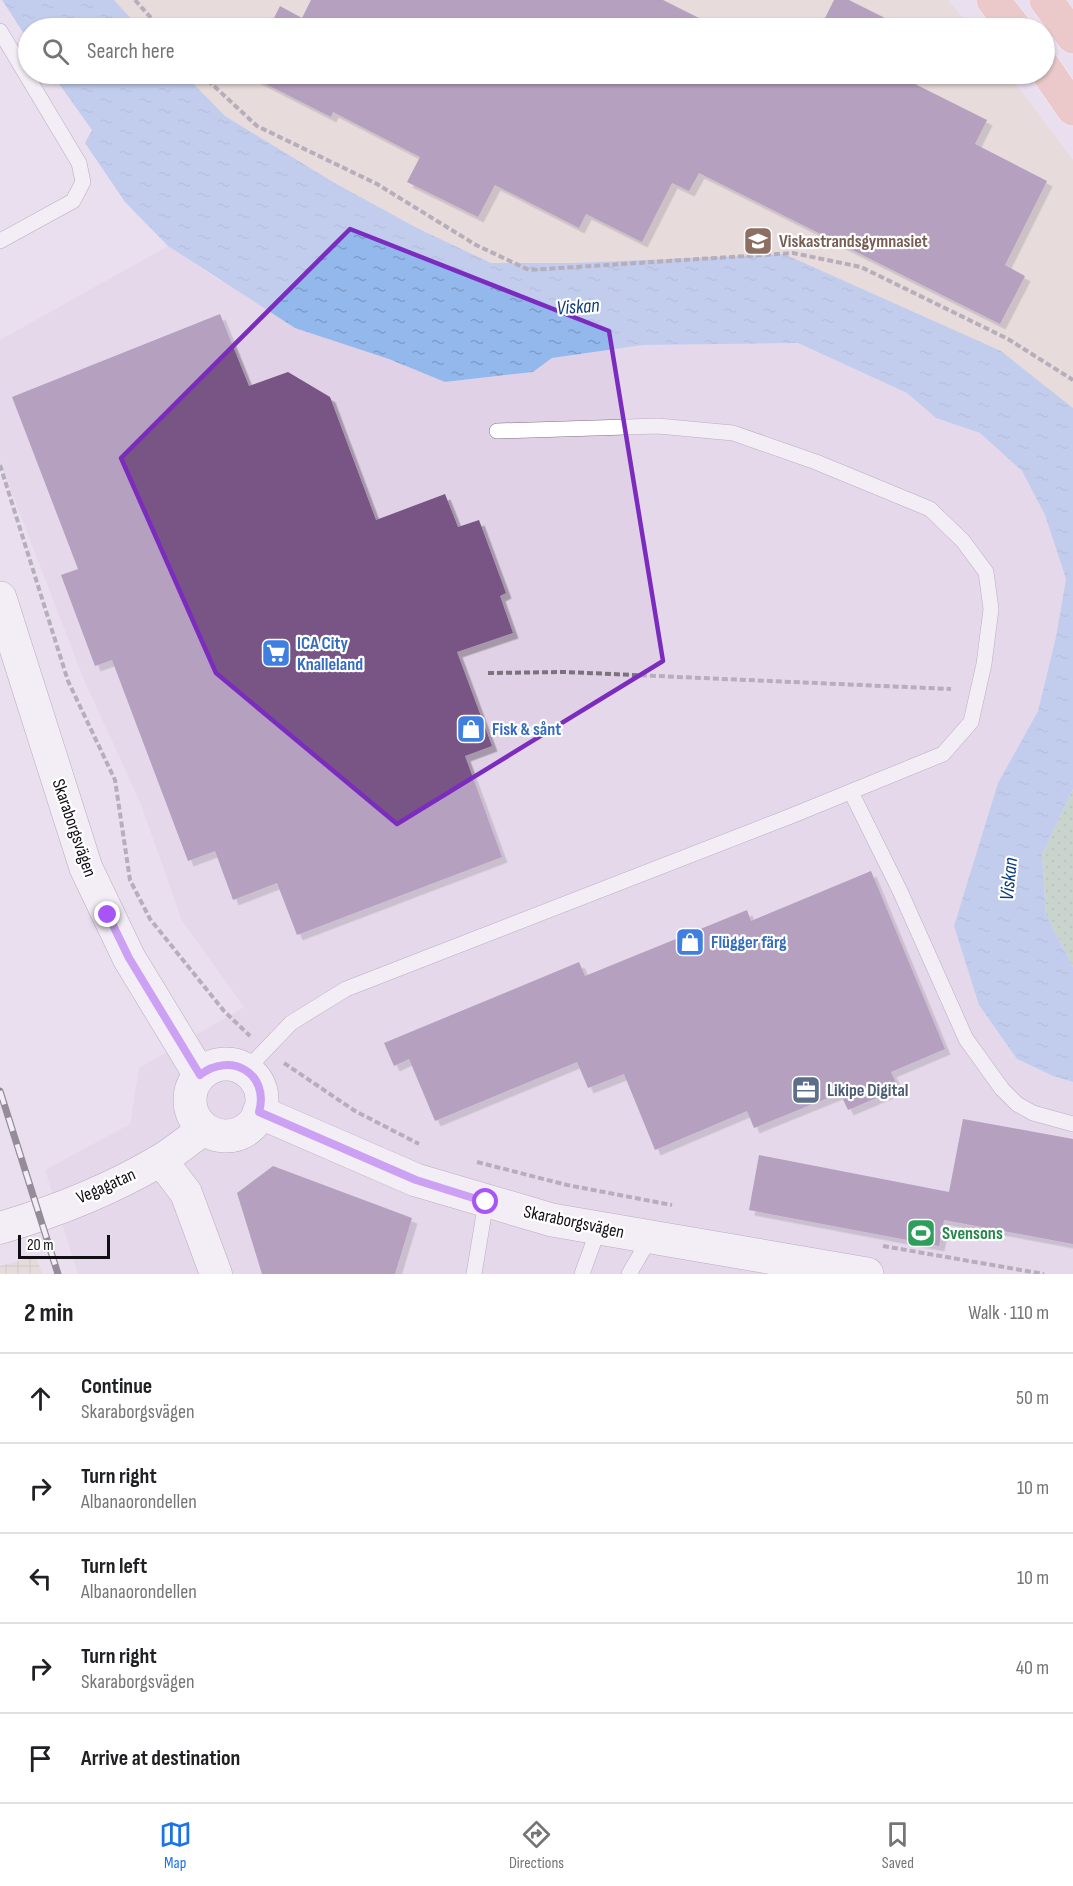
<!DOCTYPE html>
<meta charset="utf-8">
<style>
body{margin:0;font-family:"Sofia Sans Condensed",sans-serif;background:#f6f6f6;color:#202124}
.scale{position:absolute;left:18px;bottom:15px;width:92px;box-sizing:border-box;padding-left:6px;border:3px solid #120f14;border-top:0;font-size:16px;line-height:21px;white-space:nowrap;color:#120f14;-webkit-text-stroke:4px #fff;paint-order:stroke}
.stop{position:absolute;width:18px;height:18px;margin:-14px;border:4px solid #a855f7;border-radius:50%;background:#fff}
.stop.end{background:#a855f7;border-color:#fff;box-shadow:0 2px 6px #0008}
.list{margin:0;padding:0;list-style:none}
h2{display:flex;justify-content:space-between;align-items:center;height:78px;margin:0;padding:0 24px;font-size:26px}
h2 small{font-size:20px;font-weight:400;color:#757577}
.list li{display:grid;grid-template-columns:39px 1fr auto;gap:18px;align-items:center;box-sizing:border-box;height:90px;padding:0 24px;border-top:2px solid #e0e0e0}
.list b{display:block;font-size:22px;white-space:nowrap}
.list p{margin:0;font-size:20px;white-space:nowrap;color:#757577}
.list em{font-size:20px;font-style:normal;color:#757577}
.icon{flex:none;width:33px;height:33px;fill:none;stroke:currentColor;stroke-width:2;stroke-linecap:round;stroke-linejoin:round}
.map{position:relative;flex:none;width:1073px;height:1274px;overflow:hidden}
.search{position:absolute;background:#fff;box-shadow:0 2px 4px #0004;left:18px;right:18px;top:18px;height:66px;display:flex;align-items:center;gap:15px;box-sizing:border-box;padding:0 21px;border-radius:33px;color:#757577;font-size:22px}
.sheet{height:528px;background:#fff}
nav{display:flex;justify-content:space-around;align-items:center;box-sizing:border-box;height:84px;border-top:2px solid #e0e0e0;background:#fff;font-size:16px;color:#757577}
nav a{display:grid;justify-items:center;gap:3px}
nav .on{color:#1a73e8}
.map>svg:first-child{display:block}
.built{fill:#e1d1e7}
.industrial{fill:url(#industrial-grid)}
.education{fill:#e5d7c4}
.park{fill:url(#park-dots)}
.water{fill:url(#water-ripples)}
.building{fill:#785485;filter:url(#shadow)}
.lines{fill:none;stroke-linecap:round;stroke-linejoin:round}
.service-casing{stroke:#7c7280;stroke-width:16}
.minor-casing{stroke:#7c7280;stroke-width:33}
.tertiary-casing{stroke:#7c7280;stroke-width:34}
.primary-casing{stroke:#fff;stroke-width:34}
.path{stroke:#7a737d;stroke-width:4;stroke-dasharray:6 3;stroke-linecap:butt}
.service{stroke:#fff;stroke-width:15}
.minor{stroke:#fff;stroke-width:32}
.tertiary{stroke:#fff;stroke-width:33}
.primary{stroke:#eeaf9e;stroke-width:33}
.rail-casing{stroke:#2e2a31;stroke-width:7}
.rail{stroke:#fff;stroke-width:4.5;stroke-dasharray:14;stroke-linecap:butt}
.route{stroke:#a855f7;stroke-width:8}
.marked{fill:none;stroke:#7b2cbf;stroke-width:4.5;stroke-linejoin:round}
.labels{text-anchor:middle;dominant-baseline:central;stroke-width:4.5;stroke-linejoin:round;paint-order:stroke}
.education-label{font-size:18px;font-weight:bold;fill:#785e54;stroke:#fff;text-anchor:start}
.shop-label{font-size:18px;font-weight:bold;fill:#366cbe;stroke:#fff;text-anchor:start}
.street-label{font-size:18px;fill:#120f14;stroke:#fff}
.service-label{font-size:18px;font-weight:bold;fill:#4e5e75;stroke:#fff;text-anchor:start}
.leisure-label{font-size:18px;font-weight:bold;fill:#27864d;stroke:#fff;text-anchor:start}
.water-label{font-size:20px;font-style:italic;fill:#0d3e7b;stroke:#fff}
</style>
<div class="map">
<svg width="1073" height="1274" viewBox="0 0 1073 1274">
<defs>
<pattern id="industrial-grid" width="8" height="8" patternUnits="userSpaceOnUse" patternTransform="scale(1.5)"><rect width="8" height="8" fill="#e3d8c4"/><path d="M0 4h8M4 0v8" fill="none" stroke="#c2b8a8"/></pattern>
<pattern id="park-dots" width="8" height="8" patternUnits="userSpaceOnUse" patternTransform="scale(1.5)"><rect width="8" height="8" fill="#a3c7a5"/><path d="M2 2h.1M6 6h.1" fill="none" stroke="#8baa8d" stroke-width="1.8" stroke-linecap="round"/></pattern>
<pattern id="water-ripples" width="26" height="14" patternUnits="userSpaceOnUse" patternTransform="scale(1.5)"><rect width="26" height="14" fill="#93b8ec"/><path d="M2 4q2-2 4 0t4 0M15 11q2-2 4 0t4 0" fill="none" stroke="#7e9dca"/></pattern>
<filter id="shadow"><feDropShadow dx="5.5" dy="5.5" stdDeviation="0" flood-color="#0004"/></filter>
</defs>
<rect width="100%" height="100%" fill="#eadfee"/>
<polygon class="built" points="168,246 217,279 445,382 533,372 552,358 643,345 798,343 907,393 936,418 980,433 1022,471 1045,515 1066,579 1056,637 1038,711 998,783 979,1005 1017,1059 1053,1076 1073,1082 1073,1274 78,1274 45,1170 130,1124 139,1068 244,1007 182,921 140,802 84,680 0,462 0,340"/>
<polygon class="industrial" points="36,1256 42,1274 0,1274 0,1266"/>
<g class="education">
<polygon points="114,0 948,0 971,28 140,28"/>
<polygon points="184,74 1008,74 1073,160 1073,408 1058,396 784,254 573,263 491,263 417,228 333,182 225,116"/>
</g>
<polygon class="park" points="1073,789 1073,967 1046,914 1042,855"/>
<g class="water">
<polygon points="2,0 114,0 140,28 28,28 28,40"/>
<polygon points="52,74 184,74 225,116 333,182 417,228 491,263 573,263 784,254 1001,351 1073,408 1073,789 1042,855 1046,914 1073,967 1073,1082 1053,1076 1017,1059 979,1005 954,926 998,783 1038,711 1056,637 1066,579 1045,515 1022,471 980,433 936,418 907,393 798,343 643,345 552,358 533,372 445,382 389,359 295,328 168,246 125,202 85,143 92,130"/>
</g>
<g class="building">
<polygon points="311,0 663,0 719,28 269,28 280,6 302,18"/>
<polygon points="834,0 849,0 905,28 820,28"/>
<polygon points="246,74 895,74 987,120 975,144 1047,181 1005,265 1025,276 1000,324 699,173 689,191 672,183 642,242 586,214 579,228 495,185 478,217 407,182 420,157 333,112 331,117"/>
<polygon points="220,314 249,386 288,372 330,397 376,520 445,494 458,527 479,520 506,593 500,596 513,633 457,652 492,746 465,756 502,857 297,935 277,883 233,900 215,851 188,861 112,660 95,666 61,575 78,569 12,397"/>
<polygon points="871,871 945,1049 891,1072 897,1085 886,1089 888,1093 848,1110 840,1093 754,1128 747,1111 655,1150 624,1074 588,1088 577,1062 435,1121 409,1059 394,1066 384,1043 579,962 585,976 747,910 751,921"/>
<polygon points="963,1119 1073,1139 1073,1244 944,1220 939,1246 749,1210 759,1155 949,1192"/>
<polygon points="273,1166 412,1218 395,1274 262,1274 237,1193"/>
</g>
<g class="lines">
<g class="service-casing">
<g id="service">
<polyline points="0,31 79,163 83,182 73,201 0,241"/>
<polyline points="851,792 900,891 966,1039 1002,1089 1017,1104 1033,1113 1073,1124"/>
<polyline points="246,1070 291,1023 346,989 791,816 943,754 971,722 984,664 991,609 986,572 963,541 930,509 816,462 733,433 658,426 497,431"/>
<polyline points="474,1274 486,1202"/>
<polyline points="582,1274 598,1230"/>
<polyline points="629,1274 650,1238"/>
</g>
</g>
<g class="minor-casing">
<g id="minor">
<polyline points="161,1160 186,1193 216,1274"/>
<path d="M0 1228C54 1212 110 1190 159 1161 175 1152 189 1139 205 1129"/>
</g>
</g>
<g class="tertiary-casing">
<g id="tertiary">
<polyline points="0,598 86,868 129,958 200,1075"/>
<circle cx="226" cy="1100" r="36"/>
<polyline points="259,1112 416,1180 552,1220 867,1274"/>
</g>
</g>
<g class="primary-casing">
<g id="primary">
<polyline points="993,0 1015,28"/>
<polyline points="1046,0 1073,37"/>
<polyline points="1044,67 1073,109"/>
</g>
</g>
<g class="path">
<polyline points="135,0 160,28"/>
<polyline points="201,74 257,126 377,184 476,245 529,270 793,253 861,267 1008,339 1073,380"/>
<polyline points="0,465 68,681 115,780 130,880 150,919 224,1011 250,1036"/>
<polyline points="488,673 566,672 951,689"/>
<polyline points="284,1063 355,1111 419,1144"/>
<polyline points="477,1162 567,1185 672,1205"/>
<polyline points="883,1246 1044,1274"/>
</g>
<use href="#service" class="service"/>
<use href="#minor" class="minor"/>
<use href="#tertiary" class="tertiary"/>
<use href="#primary" class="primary"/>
<g class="rail-casing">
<polyline id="rail" points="0,1091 58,1274"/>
</g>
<use href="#rail" class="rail"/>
</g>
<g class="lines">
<path class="route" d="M108 915 129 958 200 1075C230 1051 270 1073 259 1112L416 1180 486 1202"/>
</g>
<path d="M0 0H1073V1274H0ZM350 229 609 331 663 661 397 824 216 673 121 458Z" fill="#eadfee" fill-opacity=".55" fill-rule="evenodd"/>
<path class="marked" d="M350 229 609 331 663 661 397 824 216 673 121 458Z"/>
<defs>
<g id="school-square" transform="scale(1.5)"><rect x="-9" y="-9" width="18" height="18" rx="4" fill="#8d6e63" stroke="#fff"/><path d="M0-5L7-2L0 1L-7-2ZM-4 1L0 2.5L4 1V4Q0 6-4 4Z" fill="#fff"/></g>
<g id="supermarket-square" transform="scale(1.5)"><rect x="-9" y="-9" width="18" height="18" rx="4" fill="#3f7fe0" stroke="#fff"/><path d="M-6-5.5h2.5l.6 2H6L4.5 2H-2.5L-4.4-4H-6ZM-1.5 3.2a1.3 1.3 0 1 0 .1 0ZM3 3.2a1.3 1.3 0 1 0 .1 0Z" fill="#fff"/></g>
<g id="shop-square" transform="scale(1.5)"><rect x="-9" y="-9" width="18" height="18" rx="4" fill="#3f7fe0" stroke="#fff"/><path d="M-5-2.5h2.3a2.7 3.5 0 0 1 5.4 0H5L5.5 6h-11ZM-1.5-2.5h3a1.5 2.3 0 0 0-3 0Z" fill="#fff"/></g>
<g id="office-square" transform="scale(1.5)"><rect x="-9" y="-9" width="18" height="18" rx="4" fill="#5c6f8a" stroke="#fff"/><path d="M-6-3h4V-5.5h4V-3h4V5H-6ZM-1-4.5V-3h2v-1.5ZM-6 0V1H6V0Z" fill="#fff"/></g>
<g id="stadium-square" transform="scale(1.5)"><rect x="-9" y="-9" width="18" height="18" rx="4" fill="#2e9e5b" stroke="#fff"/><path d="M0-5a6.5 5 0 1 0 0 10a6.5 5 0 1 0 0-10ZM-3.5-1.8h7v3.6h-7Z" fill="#fff"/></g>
</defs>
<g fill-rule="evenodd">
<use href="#school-square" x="758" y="241"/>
<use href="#supermarket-square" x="276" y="653"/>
<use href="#shop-square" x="471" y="729"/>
<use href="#shop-square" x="690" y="942"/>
<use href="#office-square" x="806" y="1090"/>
<use href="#stadium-square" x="921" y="1233"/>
</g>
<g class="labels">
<g class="education-label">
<text x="779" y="241">Viskastrandsgymnasiet</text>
</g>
<g class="shop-label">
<text x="297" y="643">ICA City<tspan x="297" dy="21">Knalleland</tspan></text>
<text x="492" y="729">Fisk &amp; sånt</text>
<text x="711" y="942">Flügger färg</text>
</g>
<g class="street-label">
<text transform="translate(74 828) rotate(71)">Skaraborgsvägen</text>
<text transform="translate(106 1186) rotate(-24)">Vegagatan</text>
<text transform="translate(574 1222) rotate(12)">Skaraborgsvägen</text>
</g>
<g class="service-label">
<text x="827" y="1090">Likipe Digital</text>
</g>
<g class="leisure-label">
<text x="942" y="1233">Svensons</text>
</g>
<g class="water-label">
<text transform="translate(578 307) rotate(-4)">Viskan</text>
<text transform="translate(1009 879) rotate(-84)">Viskan</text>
</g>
</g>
</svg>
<div class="scale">20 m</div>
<div class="stop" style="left:486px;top:1202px"></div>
<div class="stop end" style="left:108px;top:915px"></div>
<div class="search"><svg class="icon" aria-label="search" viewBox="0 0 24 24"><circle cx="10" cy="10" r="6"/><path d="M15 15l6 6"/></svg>Search here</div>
</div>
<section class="sheet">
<h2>2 min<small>Walk · 110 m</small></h2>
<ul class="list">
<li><svg class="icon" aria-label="ahead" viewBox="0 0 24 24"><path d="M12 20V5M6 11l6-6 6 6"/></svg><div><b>Continue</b><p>Skaraborgsvägen</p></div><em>50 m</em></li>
<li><svg class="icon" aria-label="right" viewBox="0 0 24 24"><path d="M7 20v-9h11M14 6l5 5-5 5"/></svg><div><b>Turn right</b><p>Albanaorondellen</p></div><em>10 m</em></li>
<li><svg class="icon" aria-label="left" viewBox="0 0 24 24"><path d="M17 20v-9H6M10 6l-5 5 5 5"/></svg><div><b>Turn left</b><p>Albanaorondellen</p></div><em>10 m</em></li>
<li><svg class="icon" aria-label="right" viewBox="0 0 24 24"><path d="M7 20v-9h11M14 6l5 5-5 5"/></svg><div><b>Turn right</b><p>Skaraborgsvägen</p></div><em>40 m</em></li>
<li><svg class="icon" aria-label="arrive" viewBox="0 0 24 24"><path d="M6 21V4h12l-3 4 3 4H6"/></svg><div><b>Arrive at destination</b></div></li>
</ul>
</section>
<nav>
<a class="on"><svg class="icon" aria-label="map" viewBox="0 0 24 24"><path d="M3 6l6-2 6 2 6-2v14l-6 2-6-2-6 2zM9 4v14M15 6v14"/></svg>Map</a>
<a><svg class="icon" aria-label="directions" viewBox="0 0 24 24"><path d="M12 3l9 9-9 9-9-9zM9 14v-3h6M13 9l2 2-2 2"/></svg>Directions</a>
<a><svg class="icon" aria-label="saved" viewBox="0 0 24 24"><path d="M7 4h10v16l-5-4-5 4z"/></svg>Saved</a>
</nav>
